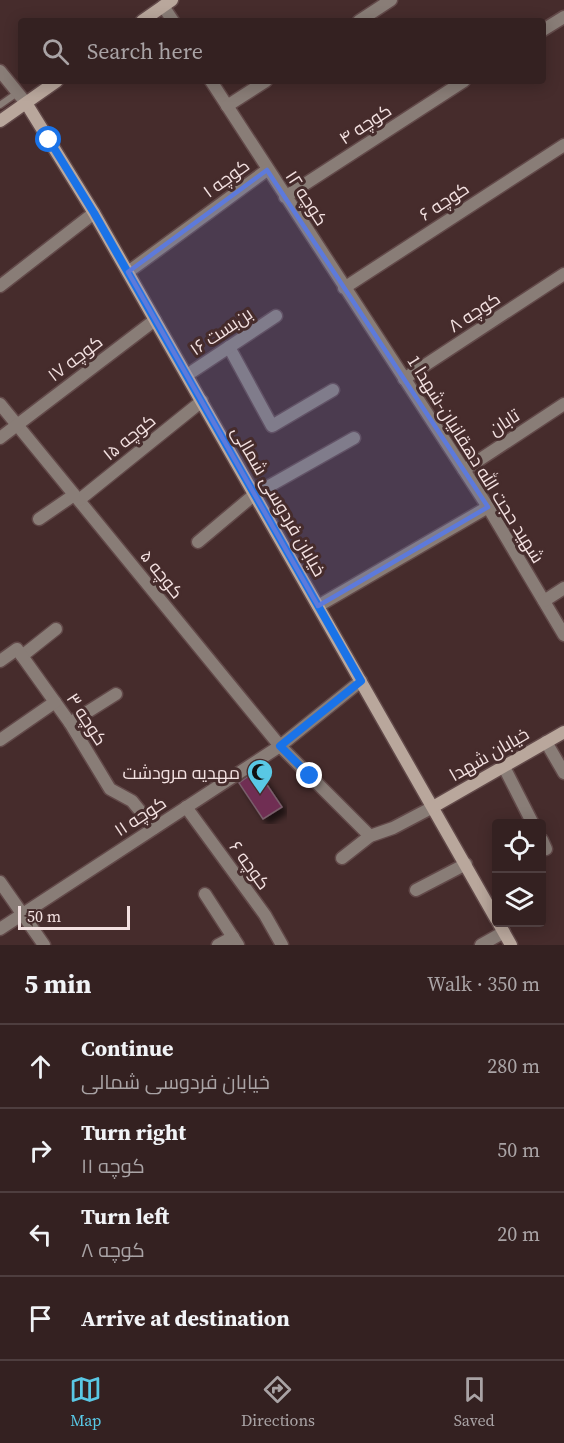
<!DOCTYPE html>
<meta charset="utf-8">
<style>
body{margin:0;font-family:"Source Serif 4",Cairo,serif;background:#3f2e2e;color:#f1f3f6}
.controls{position:absolute;right:18px;bottom:18px;display:grid;overflow:hidden;border-radius:6px;box-shadow:0 3px 15px #0003}
.controls button{width:54px;height:54px;display:grid;place-items:center;padding:0;border:0;border-bottom:2px solid #4e3e3f;background:#342121;color:#f1f3f6;font:30px sans-serif}
.scale{position:absolute;left:18px;bottom:15px;width:112px;box-sizing:border-box;padding-left:6px;border:3px solid #f3e1e1;border-top:0;font-size:16px;line-height:21px;white-space:nowrap;color:#f3e1e1;-webkit-text-stroke:4px #462c2c;paint-order:stroke}
.stop{position:absolute;width:18px;height:18px;margin:-14px;border:4px solid #1a73e8;border-radius:50%;background:#fff}
.stop.end{background:#1a73e8;border-color:#fff;box-shadow:0 2px 6px #0008}
.list{margin:0;padding:0;list-style:none}
h2{display:flex;justify-content:space-between;align-items:center;height:78px;margin:0;padding:0 24px;font-size:26px}
h2 small{font-size:20px;font-weight:400;color:#a9a3a5}
.list li{display:grid;grid-template-columns:39px 1fr auto;gap:18px;align-items:center;box-sizing:border-box;height:84px;padding:0 24px;border-top:2px solid #4e3e3f}
.list b{display:block;font-size:22px;white-space:nowrap}
.list p{margin:0;font-size:20px;white-space:nowrap;color:#a9a3a5}
.list em{font-size:20px;font-style:normal;color:#a9a3a5}
.icon{flex:none;width:33px;height:33px;fill:none;stroke:currentColor;stroke-width:2;stroke-linecap:round;stroke-linejoin:round}
.map{position:relative;flex:none;width:564px;height:945px;overflow:hidden}
.search{position:absolute;background:#342121;box-shadow:0 3px 15px #0003;left:18px;right:18px;top:18px;height:66px;display:flex;align-items:center;gap:15px;box-sizing:border-box;padding:0 21px;border-radius:6px;color:#a9a3a5;font-size:22px}
.sheet{height:414px;background:#342121}
nav{display:flex;justify-content:space-around;align-items:center;box-sizing:border-box;height:84px;border-top:2px solid #4e3e3f;background:#342121;font-size:16px;color:#a9a3a5}
nav a{display:grid;justify-items:center;gap:3px}
nav .on{color:#59c8e5}
.map>svg:first-child{display:block}
.building{fill:#6f2d53;stroke:#795e6b;stroke-width:1.5;filter:url(#shadow)}
.lines{fill:none;stroke-linecap:round;stroke-linejoin:round}
.lane-casing{stroke:#624949;stroke-width:9}
.street-casing{stroke:#624949;stroke-width:15}
.secondary-casing{stroke:#624949;stroke-width:15}
.lane{stroke:#897d77;stroke-width:6}
.street{stroke:#897d77;stroke-width:12}
.secondary{stroke:#b9a79c;stroke-width:12}
.route{stroke:#1a73e8;stroke-width:8}
.marked{fill:#5d7adb;fill-opacity:0.2;stroke:#5d7adb;stroke-width:4.5;stroke-linejoin:round}
.labels{text-anchor:middle;dominant-baseline:central;stroke-width:6;stroke-linejoin:round;paint-order:stroke}
.street-label{font-size:18px;fill:#f3e1e1;stroke:#462c2c}
.poi-label{font-size:18px;fill:#f3e1e1;stroke:#462c2c;text-anchor:end}
</style>
<div class="map">
<svg width="564" height="945" viewBox="0 0 564 945">
<defs>
<filter id="shadow"><feDropShadow dx="5.5" dy="5.5" stdDeviation="3" flood-color="#0009"/></filter>
</defs>
<rect width="100%" height="100%" fill="#462c2c"/>
<polygon class="building" points="257,770 282,807 263,819 239,783"/>
<g class="lines">
<g class="lane-casing">
<polyline id="lane" points="0,105 17,93"/>
</g>
<g class="street-casing">
<g id="street">
<polyline points="163,6 173,21"/>
<polyline points="359,21 391,0"/>
<polyline points="543,30 564,17"/>
<polyline points="0,71 26,103"/>
<polyline points="211,81 488,507 564,635"/>
<polyline points="227,106 266,81"/>
<polyline points="285,197 464,81"/>
<polyline points="128,272 267,170"/>
<polyline points="0,286 94,213"/>
<polyline points="344,288 564,145"/>
<polyline points="229,347 272,426 333,390"/>
<polyline points="187,375 276,316"/>
<polyline points="404,379 564,274"/>
<polyline points="0,404 280,746 370,836"/>
<polyline points="0,438 155,320"/>
<polyline points="464,470 564,404"/>
<polyline points="79,500 202,401"/>
<polyline points="39,519 74,495"/>
<polyline points="198,542 255,494 354,438"/>
<polyline points="544,601 564,588"/>
<polyline points="318,606 488,507"/>
<polyline points="22,656 56,629"/>
<polyline points="0,661 17,649 70,723 110,789 132,801 154,828"/>
<polyline points="70,723 116,694"/>
<polyline points="0,740 55,702"/>
<polyline points="546,742 564,773"/>
<polyline points="504,767 533,824"/>
<polyline points="186,807 265,915 282,945"/>
<polyline points="542,840 546,849"/>
<polyline points="342,858 370,836 393,828 433,807"/>
<polyline points="0,882 44,945"/>
<polyline points="416,890 466,864"/>
<polyline points="205,894 238,945"/>
<polyline points="0,929 280,746 361,681"/>
<polyline points="218,945 233,937"/>
<polyline points="481,945 504,932"/>
</g>
</g>
<g class="secondary-casing">
<g id="secondary">
<polyline points="142,21 172,0"/>
<polyline points="26,103 94,213 496,919"/>
<polyline points="0,121 57,81"/>
<polyline points="433,807 564,732"/>
<polyline points="498,922 511,945"/>
</g>
</g>
<use href="#lane" class="lane"/>
<use href="#street" class="street"/>
<use href="#secondary" class="secondary"/>
</g>
<g class="lines">
<polyline class="route" points="49,140 94,213 361,681 280,746 310,776"/>
</g>
<path class="marked" d="M267 170 488 507 318 606 128 272Z"/>
<defs>
<g id="mosque-pin" transform="scale(1.35)"><path d="M0 17L-7.5 6A9.5 9.5 0 1 1 7.5 6Z" fill="#59c8e5" stroke="#462c2c"/><path d="M3.5-4.9A6 6 0 1 0 3.5 4.9A5 5 0 1 1 3.5-4.9Z" fill="#111"/></g>
</defs>
<g fill-rule="evenodd">
<use href="#mosque-pin" x="260" y="772"/>
</g>
<g class="labels">
<g class="street-label">
<text transform="translate(365 124) rotate(-33)">کوچه ۴</text>
<text transform="translate(226 178) rotate(-36)">کوچه ۱</text>
<text transform="translate(307 198) rotate(57)">کوچه ۱۲</text>
<text transform="translate(444 201) rotate(-33)">کوچه ۶</text>
<text transform="translate(474 312) rotate(-33)">کوچه ۸</text>
<text transform="translate(221 331) rotate(-34)">بن‌بست ۱۶</text>
<text transform="translate(75 358) rotate(-37)">کوچه ۱۷</text>
<text transform="translate(504 422) rotate(-33)">تابان</text>
<text transform="translate(129 437) rotate(-39)">کوچه ۱۵</text>
<text transform="translate(476 459) rotate(58)">شهید حجت الله دهقانیان-شهدا 1</text>
<text transform="translate(279 501) rotate(60)">خیابان فردوسی شمالی</text>
<text transform="translate(162 574) rotate(51)">کوچه ۵</text>
<text transform="translate(87 719) rotate(57)">کوچه ۳</text>
<text transform="translate(489 754) rotate(-30)">خیابان شهدا</text>
<text transform="translate(140 816) rotate(-33)">کوچه ۱۱</text>
<text transform="translate(250 865) rotate(54)">کوچه ۶</text>
</g>
<g class="poi-label">
<text x="240" y="772">مهدیه مرودشت</text>
</g>
</g>
</svg>
<div class="controls">
<button><svg class="icon" aria-label="locate" viewBox="0 0 24 24"><circle cx="12" cy="12" r="6"/><path d="M12 2v4M12 18v4M2 12h4M18 12h4"/></svg></button>
<button><svg class="icon" aria-label="layers" viewBox="0 0 24 24"><path d="M12 4l9 5-9 5-9-5zM3 14l9 5 9-5"/></svg></button>
</div>
<div class="scale">50 m</div>
<div class="stop" style="left:49px;top:140px"></div>
<div class="stop end" style="left:310px;top:776px"></div>
<div class="search"><svg class="icon" aria-label="search" viewBox="0 0 24 24"><circle cx="10" cy="10" r="6"/><path d="M15 15l6 6"/></svg>Search here</div>
</div>
<section class="sheet">
<h2>5 min<small>Walk · 350 m</small></h2>
<ul class="list">
<li><svg class="icon" aria-label="ahead" viewBox="0 0 24 24"><path d="M12 20V5M6 11l6-6 6 6"/></svg><div><b>Continue</b><p>خیابان فردوسی شمالی</p></div><em>280 m</em></li>
<li><svg class="icon" aria-label="right" viewBox="0 0 24 24"><path d="M7 20v-9h11M14 6l5 5-5 5"/></svg><div><b>Turn right</b><p>کوچه ۱۱</p></div><em>50 m</em></li>
<li><svg class="icon" aria-label="left" viewBox="0 0 24 24"><path d="M17 20v-9H6M10 6l-5 5 5 5"/></svg><div><b>Turn left</b><p>کوچه ۸</p></div><em>20 m</em></li>
<li><svg class="icon" aria-label="arrive" viewBox="0 0 24 24"><path d="M6 21V4h12l-3 4 3 4H6"/></svg><div><b>Arrive at destination</b></div></li>
</ul>
</section>
<nav>
<a class="on"><svg class="icon" aria-label="map" viewBox="0 0 24 24"><path d="M3 6l6-2 6 2 6-2v14l-6 2-6-2-6 2zM9 4v14M15 6v14"/></svg>Map</a>
<a><svg class="icon" aria-label="directions" viewBox="0 0 24 24"><path d="M12 3l9 9-9 9-9-9zM9 14v-3h6M13 9l2 2-2 2"/></svg>Directions</a>
<a><svg class="icon" aria-label="saved" viewBox="0 0 24 24"><path d="M7 4h10v16l-5-4-5 4z"/></svg>Saved</a>
</nav>
